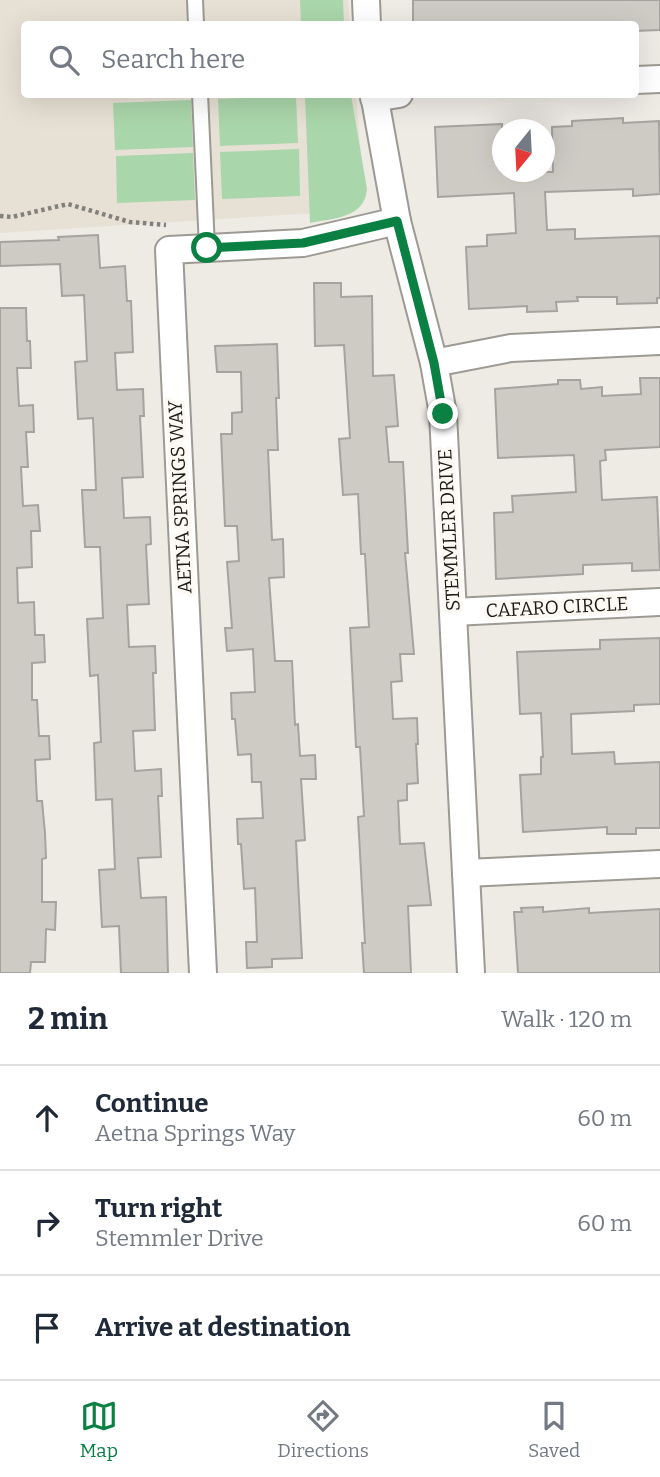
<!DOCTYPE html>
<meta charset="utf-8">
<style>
body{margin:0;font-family:Bitter,serif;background:#f6f6f7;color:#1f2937}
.compass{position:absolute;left:492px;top:119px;width:63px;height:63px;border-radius:50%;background:#fff;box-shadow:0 7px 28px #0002;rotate:198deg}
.stop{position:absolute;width:21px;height:21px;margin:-16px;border:5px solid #0b8043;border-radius:50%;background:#fff}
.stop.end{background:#0b8043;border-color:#fff;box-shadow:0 2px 7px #0008}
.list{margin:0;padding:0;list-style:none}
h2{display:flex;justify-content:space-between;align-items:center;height:91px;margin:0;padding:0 28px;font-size:30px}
h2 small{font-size:23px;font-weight:400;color:#747a83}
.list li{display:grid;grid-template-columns:46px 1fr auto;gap:21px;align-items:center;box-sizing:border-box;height:105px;padding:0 28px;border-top:2px solid #e0e1e3}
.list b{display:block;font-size:26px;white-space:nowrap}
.list p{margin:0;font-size:23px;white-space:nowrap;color:#747a83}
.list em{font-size:23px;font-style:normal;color:#747a83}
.icon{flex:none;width:38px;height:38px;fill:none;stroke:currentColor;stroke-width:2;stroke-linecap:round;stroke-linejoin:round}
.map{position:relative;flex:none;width:660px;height:973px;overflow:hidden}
.search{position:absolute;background:#fff;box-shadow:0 7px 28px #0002;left:21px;right:21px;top:21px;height:77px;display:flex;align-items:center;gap:18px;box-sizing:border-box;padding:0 24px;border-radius:7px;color:#747a83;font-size:26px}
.sheet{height:406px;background:#fff}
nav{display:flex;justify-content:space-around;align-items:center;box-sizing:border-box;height:98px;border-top:2px solid #e0e1e3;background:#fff;font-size:19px;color:#747a83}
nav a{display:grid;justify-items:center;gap:4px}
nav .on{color:#0b8043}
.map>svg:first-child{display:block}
.built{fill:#e7e0d4}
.green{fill:#aad6ab}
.building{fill:#cecbc5;stroke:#a6a39e;stroke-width:2}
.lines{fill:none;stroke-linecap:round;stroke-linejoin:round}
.lane-casing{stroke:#9d9a94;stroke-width:18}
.street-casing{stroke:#9d9a94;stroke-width:30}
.path{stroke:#82807c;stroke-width:4.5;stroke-dasharray:3.5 3.5;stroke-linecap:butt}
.lane{stroke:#fff;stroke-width:14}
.street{stroke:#fff;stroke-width:26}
.route{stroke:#0b8043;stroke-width:9}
.labels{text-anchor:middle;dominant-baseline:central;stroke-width:7;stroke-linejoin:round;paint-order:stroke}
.street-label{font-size:19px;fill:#1c1b19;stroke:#fcf9f3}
</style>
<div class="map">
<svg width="660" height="973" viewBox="0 0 660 973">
<rect width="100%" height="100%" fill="#eeebe5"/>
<polygon class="built" points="0,0 348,0 350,24 24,24 24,94 356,95 364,192 332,212 0,233"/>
<g class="green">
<polygon points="300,0 343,0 344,24 301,24"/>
<path d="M305 95H351L367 189C365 218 334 218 310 223Z"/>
<polygon points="296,96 298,143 220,146 218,99"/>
<polygon points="191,100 193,147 115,150 113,103"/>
<polygon points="299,149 300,196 222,199 220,152"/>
<polygon points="193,153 195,200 117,203 116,156"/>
</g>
<g class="building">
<polygon points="413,0 660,0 660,30 635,31 635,24 413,24"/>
<polygon points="623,118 623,123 659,121 660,194 633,196 633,189 545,192 547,230 575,229 575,239 660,236 660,298 657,298 657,303 617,304 617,297 577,297 578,301 556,302 557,311 527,312 527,306 469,309 466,247 487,246 487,235 516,233 514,193 438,197 435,127 502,124 502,172 553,172 552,127 572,126 572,121"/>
<polygon points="98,235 100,268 125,266 127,301 131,301 133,352 115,353 117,390 143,389 144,416 140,416 143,477 122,478 124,518 150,517 151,544 146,545 149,604 127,605 129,647 155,646 156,673 153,673 155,730 133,731 135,771 161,769 162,796 158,796 161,857 138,858 141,898 166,897 168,973 121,973 119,926 102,927 99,870 115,869 112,799 96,800 94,743 101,742 98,675 90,676 87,619 103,618 100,547 85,547 82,490 96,490 93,418 78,419 75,362 87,361 84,295 62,296 60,264 0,266 0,242 59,240 58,237"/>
<polygon points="314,283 341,283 341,297 372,296 373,376 394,375 398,426 386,427 389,462 403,462 408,553 405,553 414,654 400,654 402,681 391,682 393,719 417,718 418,744 416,744 418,783 407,784 407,800 398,801 400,844 424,843 431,905 408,906 411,973 364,973 362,943 365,943 358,817 364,816 360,747 356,747 350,628 369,627 365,554 361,554 358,494 343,495 339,439 350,438 344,345 315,346"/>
<polygon points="0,308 26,308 27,341 30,341 31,368 17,368 19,406 33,405 34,432 26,432 28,467 21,467 23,506 38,505 40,531 31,531 32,567 17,568 18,603 34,602 35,635 44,635 45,662 32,663 32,700 37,700 39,736 49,736 50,759 35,760 37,801 42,801 45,833 46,858 42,859 42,902 56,902 55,930 46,929 45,962 31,962 30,973 0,973"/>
<polygon points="277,344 279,398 276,398 278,450 268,450 272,540 283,539 284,577 269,578 275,661 292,661 295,725 298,724 300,756 315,755 316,779 301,779 305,840 296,841 302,958 272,959 272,967 247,968 246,942 257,942 255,888 244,889 241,844 238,844 237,819 263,818 261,782 252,782 251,754 238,755 235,719 232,719 231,693 255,692 253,649 227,651 225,628 232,628 227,562 239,561 237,526 225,526 221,434 232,434 232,413 242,412 241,372 217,372 215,346"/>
<polygon points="640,378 660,378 660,447 605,450 606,460 600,461 602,500 657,497 660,570 632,571 632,563 583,565 583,574 496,579 494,513 513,512 512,496 576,492 574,455 498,458 495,389 558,384 558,380 580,380 581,389 602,387 602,396 641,394"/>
<polygon points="660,638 660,704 634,705 634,711 571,714 572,754 614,752 615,764 660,762 660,828 636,828 636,834 607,834 607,827 523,832 520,775 541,774 541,757 543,757 541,713 520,714 517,652 600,649 600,640"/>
<polygon points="543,907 543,912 589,908 589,913 660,909 660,973 518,973 514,912 522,912 521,908"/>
</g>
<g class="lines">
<g class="lane-casing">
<g id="lane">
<polyline points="195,0 196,24"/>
<polyline points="200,94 207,248"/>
</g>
</g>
<g class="street-casing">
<g id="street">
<polyline points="366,0 367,24"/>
<polyline points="636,80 660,79"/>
<polyline points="374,94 397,221 434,363 443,414 471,973"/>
<polyline points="374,98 399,94"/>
<polyline points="434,363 511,348 660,341"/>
<polyline points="453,612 660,602"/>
<polyline points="466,873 660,864"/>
<polyline points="203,973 169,250 303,243 397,221"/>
</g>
</g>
<polyline class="path" points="0,216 12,217 68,204 130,222 166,225"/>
<use href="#lane" class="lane"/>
<use href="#street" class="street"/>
</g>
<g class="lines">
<polyline class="route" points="207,248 303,243 397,221 434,363 443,414"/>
</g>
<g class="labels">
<g class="street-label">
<text transform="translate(180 497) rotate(-93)">AETNA SPRINGS WAY</text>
<text transform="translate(449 530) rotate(-93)">STEMMLER DRIVE</text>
<text transform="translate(557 607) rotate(-3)">CAFARO CIRCLE</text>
</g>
</g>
</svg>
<svg class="compass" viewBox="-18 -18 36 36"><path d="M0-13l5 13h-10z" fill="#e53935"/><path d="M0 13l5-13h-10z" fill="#747a83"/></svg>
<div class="stop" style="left:207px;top:248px"></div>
<div class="stop end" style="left:443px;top:414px"></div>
<div class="search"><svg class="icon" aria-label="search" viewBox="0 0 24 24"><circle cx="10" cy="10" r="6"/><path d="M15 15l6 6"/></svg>Search here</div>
</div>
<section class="sheet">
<h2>2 min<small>Walk · 120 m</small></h2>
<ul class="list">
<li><svg class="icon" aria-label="ahead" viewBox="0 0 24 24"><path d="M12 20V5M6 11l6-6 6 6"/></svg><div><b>Continue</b><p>Aetna Springs Way</p></div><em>60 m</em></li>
<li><svg class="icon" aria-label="right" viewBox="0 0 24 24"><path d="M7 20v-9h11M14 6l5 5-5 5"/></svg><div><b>Turn right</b><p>Stemmler Drive</p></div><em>60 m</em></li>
<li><svg class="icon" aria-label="arrive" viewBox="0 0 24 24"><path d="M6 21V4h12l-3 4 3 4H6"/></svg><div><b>Arrive at destination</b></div></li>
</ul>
</section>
<nav>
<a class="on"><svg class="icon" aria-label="map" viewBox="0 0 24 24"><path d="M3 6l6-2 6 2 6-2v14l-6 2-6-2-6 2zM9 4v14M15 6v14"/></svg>Map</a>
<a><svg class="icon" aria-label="directions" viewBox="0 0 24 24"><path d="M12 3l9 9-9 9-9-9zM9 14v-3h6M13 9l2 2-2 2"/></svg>Directions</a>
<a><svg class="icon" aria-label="saved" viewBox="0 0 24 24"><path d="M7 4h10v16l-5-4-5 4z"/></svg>Saved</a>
</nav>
